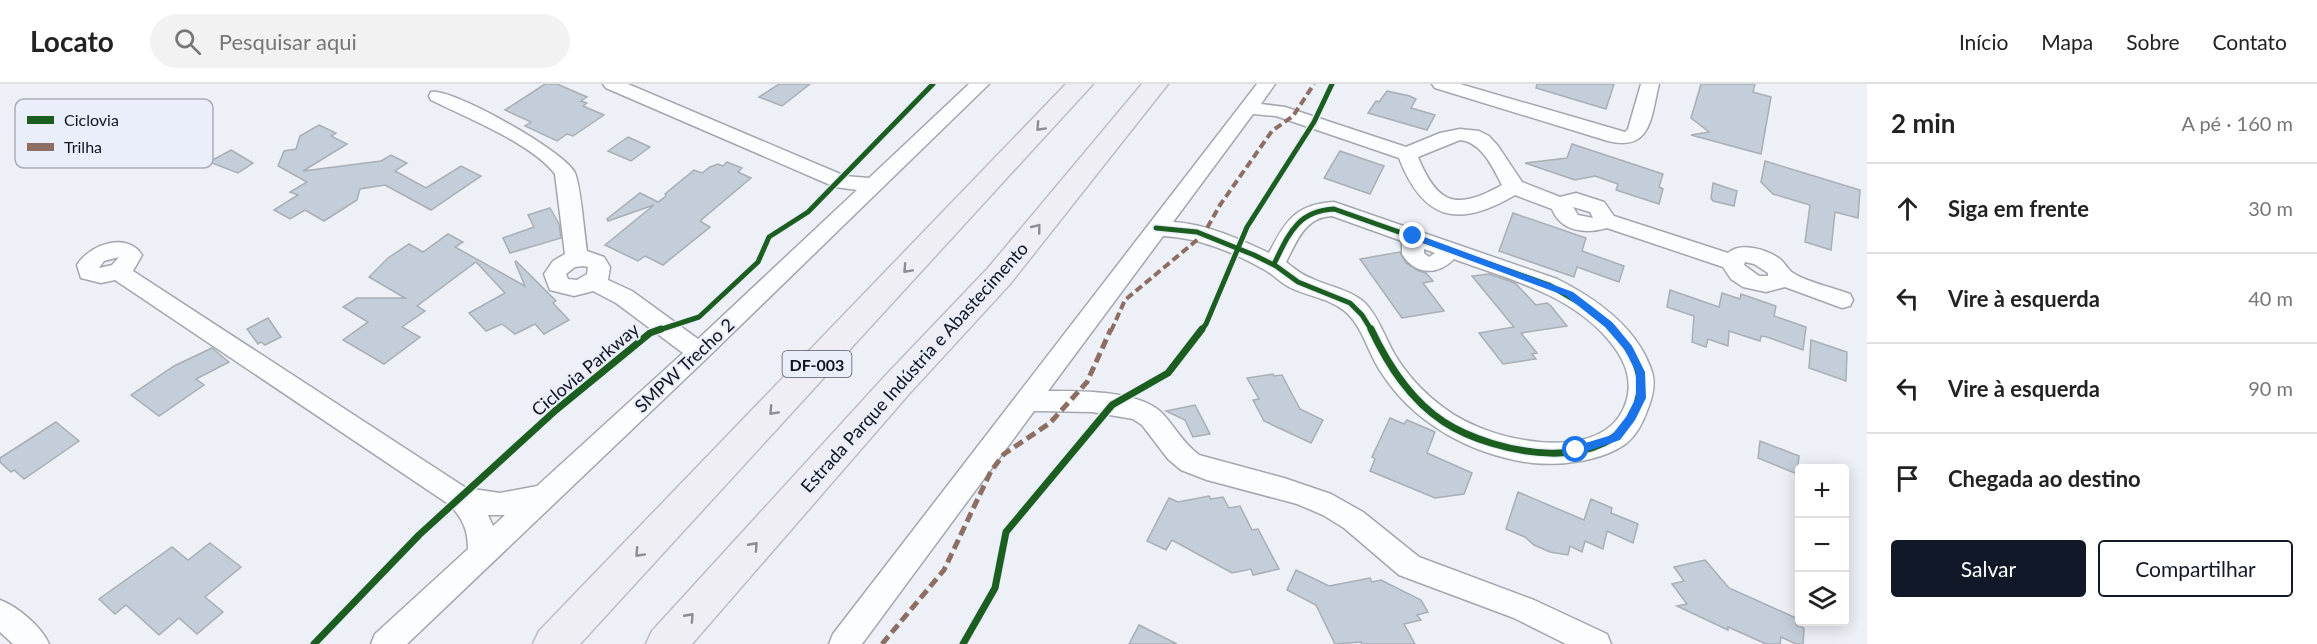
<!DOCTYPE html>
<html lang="pt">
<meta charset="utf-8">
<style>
body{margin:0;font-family:Lato,sans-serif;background:#f2f2f2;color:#222}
.controls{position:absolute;right:18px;bottom:18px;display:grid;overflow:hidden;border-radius:6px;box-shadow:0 3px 15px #0003}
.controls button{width:54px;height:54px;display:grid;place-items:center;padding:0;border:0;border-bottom:2px solid #e0e0e0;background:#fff;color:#222;font:30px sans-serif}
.stop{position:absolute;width:18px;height:18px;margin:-14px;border:4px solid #1a73e8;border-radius:50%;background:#fff}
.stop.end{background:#1a73e8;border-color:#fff;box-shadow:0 2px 6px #0008}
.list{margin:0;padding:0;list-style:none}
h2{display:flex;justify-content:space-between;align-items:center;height:78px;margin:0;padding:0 24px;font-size:26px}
h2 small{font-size:20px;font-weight:400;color:#767676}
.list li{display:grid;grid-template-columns:39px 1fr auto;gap:18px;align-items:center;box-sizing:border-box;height:90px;padding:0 24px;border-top:2px solid #e0e0e0}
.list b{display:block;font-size:22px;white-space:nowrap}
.list em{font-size:20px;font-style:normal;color:#767676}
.actions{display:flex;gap:12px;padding:18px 24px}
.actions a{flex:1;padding:14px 0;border:2px solid #111827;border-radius:6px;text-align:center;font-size:21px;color:#111827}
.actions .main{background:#111827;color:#fff}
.icon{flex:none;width:33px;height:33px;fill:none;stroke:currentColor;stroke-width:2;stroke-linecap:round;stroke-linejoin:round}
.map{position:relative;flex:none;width:1867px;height:560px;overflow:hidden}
header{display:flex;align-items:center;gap:36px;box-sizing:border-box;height:84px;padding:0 30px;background:#fff;border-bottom:2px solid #e0e0e0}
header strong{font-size:28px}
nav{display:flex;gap:33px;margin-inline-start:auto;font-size:21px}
.search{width:420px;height:54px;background:#f2f2f2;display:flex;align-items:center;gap:15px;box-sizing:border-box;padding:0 21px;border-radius:33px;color:#767676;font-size:22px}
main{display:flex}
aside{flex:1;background:#fff}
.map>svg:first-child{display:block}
.building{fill:#c3ceda;stroke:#a9aeb5;stroke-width:1.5}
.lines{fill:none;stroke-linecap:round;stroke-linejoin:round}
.minor-casing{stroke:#a3a6ae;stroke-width:3}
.highway-casing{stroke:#bcbcc7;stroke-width:3}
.minor{fill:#fcfdfe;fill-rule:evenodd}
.highway{fill:#f0eef5;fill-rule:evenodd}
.quiet-far1{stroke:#8d6e63;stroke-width:4;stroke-dasharray:8 4;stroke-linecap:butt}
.quiet{stroke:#8d6e63;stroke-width:5;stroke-dasharray:10 5;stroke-linecap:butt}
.cycleway-far1-casing{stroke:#eaeefb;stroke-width:8}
.cycleway-casing{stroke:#eaeefb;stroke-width:10}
.cycleway-far1{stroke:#1b5e20;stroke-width:5}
.cycleway{stroke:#1b5e20;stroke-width:7}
.oneway{stroke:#8b8c94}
.route{fill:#1a73e8}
.labels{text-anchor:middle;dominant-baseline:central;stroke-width:4.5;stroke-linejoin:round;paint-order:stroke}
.shield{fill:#eaeefb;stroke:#515560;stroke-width:1.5}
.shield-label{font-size:16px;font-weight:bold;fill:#10141e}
.street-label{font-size:18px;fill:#10141e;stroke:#eaeefb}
.key{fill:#eaeefb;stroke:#a9adb9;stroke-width:1.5}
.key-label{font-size:16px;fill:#10141e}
</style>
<header>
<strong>Locato</strong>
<div class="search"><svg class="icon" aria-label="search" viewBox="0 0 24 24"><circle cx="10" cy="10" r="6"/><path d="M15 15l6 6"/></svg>Pesquisar aqui</div>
<nav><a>Início</a><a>Mapa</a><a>Sobre</a><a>Contato</a></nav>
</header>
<main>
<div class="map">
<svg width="1867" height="560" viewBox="0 0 1867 560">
<rect width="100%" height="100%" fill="#eef0f7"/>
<g class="building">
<polygon points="545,0 557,0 587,13 581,17 587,19 583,22 604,31 573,52 567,50 557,57 525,42 531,38 505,26"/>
<polygon points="779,0 810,0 782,22 759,13"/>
<polygon points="1537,0 1614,0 1606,25 1536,4"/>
<polygon points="1701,0 1755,0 1753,8 1771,13 1761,70 1691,51 1709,48 1691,34"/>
<polygon points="1387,7 1410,12 1416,15 1411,24 1435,31 1427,46 1368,29 1376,17 1379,18"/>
<polygon points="319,41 336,49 331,52 347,60 303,87 381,77 391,71 407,79 395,87 426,104 461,82 481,92 431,126 385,101 360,105 357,116 324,137 305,126 290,135 274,126 298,111 290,108 307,98 278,82 284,67 296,65 300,52"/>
<polygon points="628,53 650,63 631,77 608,67"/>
<polygon points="1572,60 1663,90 1659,103 1663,105 1659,120 1616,106 1618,100 1595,92 1575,96 1525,79 1567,74"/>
<polygon points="231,66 253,79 238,89 209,78"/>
<polygon points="1340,67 1384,82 1370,110 1324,94"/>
<polygon points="1765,77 1860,106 1858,134 1835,128 1831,166 1805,158 1810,121 1773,110 1761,98"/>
<polygon points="727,78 742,84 738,88 751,94 700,137 710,143 663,181 645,172 638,177 605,161 654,121 608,137 607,135 640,109 658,118 666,112 665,110 694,86 702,89 710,83 718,80 723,82"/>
<polygon points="1713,99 1737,107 1734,122 1713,117 1711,114"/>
<polygon points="550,124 559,140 561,154 510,169 503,154 534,143 528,131"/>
<polygon points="1513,129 1586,154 1582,167 1624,182 1619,198 1577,183 1574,193 1499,167"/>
<polygon points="448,150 463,158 455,163 525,202 515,178 516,177 556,217 553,219 569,236 544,250 535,240 515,250 502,240 486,247 469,229 505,209 476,178 417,222 425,227 402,243 420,253 384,280 343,256 368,238 343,223 357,214 405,214 369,193 388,174 409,160 423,168"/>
<polygon points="1400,168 1406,179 1419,187 1426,189 1433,197 1423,199 1444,227 1402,234 1360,175"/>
<polygon points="1489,190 1515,199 1536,221 1547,219 1551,222 1567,242 1521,249 1537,269 1532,270 1536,275 1503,280 1479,249 1514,243 1472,192"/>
<polygon points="1670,206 1719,223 1722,209 1740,215 1741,210 1776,222 1774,232 1806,243 1803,266 1767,253 1761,252 1760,257 1729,247 1728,262 1708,255 1706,263 1692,258 1694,232 1667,223"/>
<polygon points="268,234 281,253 265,261 261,258 258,260 247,245"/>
<polygon points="1811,256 1847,268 1846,297 1809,284"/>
<polygon points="212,264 229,278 196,295 204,301 159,332 131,311 174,282"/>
<polygon points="1273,290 1274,292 1282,291 1300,325 1323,336 1311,359 1264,337 1253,316 1259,315 1247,294"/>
<polygon points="1195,321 1210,350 1193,353 1185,336 1166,327"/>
<polygon points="1390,334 1404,340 1407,336 1435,348 1427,369 1472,389 1464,410 1435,414 1370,387 1375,375 1372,373"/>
<polygon points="56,338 79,357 24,395 14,386 11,388 0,378 0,374"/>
<polygon points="1760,357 1799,372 1797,390 1758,374"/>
<polygon points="1518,408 1584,436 1591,415 1612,424 1611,429 1638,440 1633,459 1607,447 1603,465 1585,457 1582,468 1570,462 1568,471 1550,468 1534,461 1525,453 1506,445"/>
<polygon points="1209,412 1211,415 1223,413 1229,424 1240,422 1252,446 1258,445 1279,485 1253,491 1251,485 1232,489 1172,456 1166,466 1147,457 1169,414 1178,418"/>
<polygon points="210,459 241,483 205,513 223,528 197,550 179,534 159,551 126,521 115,530 99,515 172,463 188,476"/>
<polygon points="1705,476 1729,504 1796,534 1796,541 1804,544 1803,560 1796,560 1781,553 1780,560 1766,560 1728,543 1728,546 1677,522 1687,520 1672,500 1684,497 1674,483"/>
<polygon points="1296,486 1329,502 1370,494 1372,498 1381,496 1421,516 1428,528 1417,531 1421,536 1404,540 1415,560 1362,560 1361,558 1335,560 1316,521 1287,506"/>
<polygon points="1139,541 1177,560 1129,560"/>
</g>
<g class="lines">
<g class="minor-casing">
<g id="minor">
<path d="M603 0H628L845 92 869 94 969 0H989L707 274 407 560H371L375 550 468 465C468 446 463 435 450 421L115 196 101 199 81 194 77 181C89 161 127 147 142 171L133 187 466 404 500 409 537 402 683 269 616 219 593 207 574 212 550 206 544 190 553 177 565 170 555 90C531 59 467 34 431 16L429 12 431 8C451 3 566 68 575 89 581 104 584 148 587 167L604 173 610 183 608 196 632 207 698 255 857 106 835 103 606 4ZM119 173 112 181 99 184 104 177ZM584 182 588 183 587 190 577 196 568 195 566 190 575 183ZM488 431H505L493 442Z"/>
<path d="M1257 0H1275L1261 20 1285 23 1406 63 1440 49 1460 45 1479 47 1489 52 1498 62 1522 98 1560 113 1576 109 1604 118 1614 132 1728 169C1741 157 1768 166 1780 175 1785 179 1788 186 1793 189 1807 198 1834 204 1850 210L1853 216 1850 222 1842 224 1785 203 1766 208 1743 203 1731 195 1723 183 1607 144C1586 150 1561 148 1552 125L1515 111C1458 145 1423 136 1399 74L1276 32 1253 30 1173 138C1207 140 1239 155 1269 169 1285 137 1296 120 1334 118L1557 195C1597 215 1638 244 1652 288 1656 301 1652 315 1647 327 1643 338 1637 350 1628 358 1604 377 1562 382 1532 379 1471 371 1412 339 1379 285 1368 268 1363 245 1348 230 1333 215 1310 213 1291 204 1281 199 1274 191 1265 186 1233 168 1200 154 1163 152L1048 307C1079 307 1139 306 1162 329 1175 343 1183 359 1199 371L1284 394 1331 410 1363 428 1419 473 1534 516 1607 550 1611 560H1566L1514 534 1399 491 1344 444 1323 431 1297 420 1207 396 1181 386 1168 375 1142 341 1133 335 1092 328 1038 327H1034L862 560H829L833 550ZM1460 56C1482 58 1493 84 1502 101 1457 126 1438 122 1418 73ZM1573 123 1590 128 1593 134 1578 131ZM1332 132 1402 157V170C1415 191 1437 192 1454 175 1508 195 1567 209 1606 253 1622 271 1633 291 1627 315 1611 376 1519 361 1476 342 1444 329 1413 301 1395 271 1385 254 1379 234 1366 220 1352 206 1330 203 1313 195 1302 191 1295 185 1286 178 1297 157 1305 133 1332 132ZM1424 165 1435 169 1429 173 1424 169ZM1745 178 1754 180 1768 189V192H1759L1744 181Z"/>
<path d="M1432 0H1460L1625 48 1628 45 1641 0H1659C1651 32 1652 68 1608 57L1435 4Z"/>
<path d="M0 516C18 523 41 542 49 560H13L0 548Z"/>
</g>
</g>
<g class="highway-casing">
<g id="highway">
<polygon points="1066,0 1093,0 580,560 533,560 539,547"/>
<polygon points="1142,0 1168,0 1010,200 909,310 692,560 646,560 652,547 885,292 988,184"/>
</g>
</g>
<use href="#minor" class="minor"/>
<use href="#highway" class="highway"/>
<polyline class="quiet-far1" points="1111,247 1125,216 1203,151 1220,121 1272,47 1293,32 1314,0"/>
<polyline class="quiet" points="882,560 944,486 991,387 1004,370 1050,339 1087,298 1111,245"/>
<g class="cycleway-far1-casing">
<g id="cycleway-far1">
<polyline points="1156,144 1197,148 1254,171 1276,182 1298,198 1350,219 1362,231 1372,247"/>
<path d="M1274 180C1289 150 1297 127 1334 125L1549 201 1590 225 1615 247"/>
<polyline points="656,247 699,233 758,178 769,153 808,128 933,0"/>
<polyline points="1201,247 1206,240 1247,143 1314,38 1332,0"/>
</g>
</g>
<g class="cycleway-casing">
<g id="cycleway">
<path d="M1371 245C1388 281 1410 316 1444 338 1493 370 1614 395 1637 320 1647 290 1632 267 1613 245"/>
<polyline points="314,560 419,451 556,326 650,249 661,245"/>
<polyline points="963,560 995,504 1006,448 1112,321 1168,289 1202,245"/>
</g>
</g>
<use href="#cycleway-far1" class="cycleway-far1"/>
<use href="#cycleway" class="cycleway"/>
</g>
<defs><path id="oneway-chevron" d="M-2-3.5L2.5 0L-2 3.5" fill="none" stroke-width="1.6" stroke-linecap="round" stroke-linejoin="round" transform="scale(1.5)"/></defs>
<g class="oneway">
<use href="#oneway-chevron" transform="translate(1040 43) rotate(133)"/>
<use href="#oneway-chevron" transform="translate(1037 144) rotate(-51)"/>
<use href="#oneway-chevron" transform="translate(907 185) rotate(133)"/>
<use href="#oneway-chevron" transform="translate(773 327) rotate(133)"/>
<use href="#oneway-chevron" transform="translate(754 462) rotate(-48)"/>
<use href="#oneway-chevron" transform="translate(639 469) rotate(133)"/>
<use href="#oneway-chevron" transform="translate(690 533) rotate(-48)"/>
</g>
<polygon class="route" points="1410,150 1416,150 1573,208 1612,238 1632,262 1645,288 1646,314 1635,336 1620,356 1576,371 1571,366 1572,363 1612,351 1626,333 1636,314 1636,288 1625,266 1605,243 1566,212 1410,154"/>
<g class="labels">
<rect class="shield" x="782.5" y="267" width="69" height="26" rx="4.5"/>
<g class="shield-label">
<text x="817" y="280">DF-003</text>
</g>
<g class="street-label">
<text transform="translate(684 281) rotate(-43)">SMPW Trecho 2</text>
<text transform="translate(914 283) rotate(-48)">Estrada Parque Indústria e Abastecimento</text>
<text transform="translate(585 285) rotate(-40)">Ciclovia Parkway</text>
</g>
</g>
<rect x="15" y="15" width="198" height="69" rx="9" class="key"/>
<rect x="27" y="32" width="27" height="8" fill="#1b5e20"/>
<rect x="27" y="59" width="27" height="8" fill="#8d6e63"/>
<g class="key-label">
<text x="64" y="42">Ciclovia</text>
<text x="64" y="69">Trilha</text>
</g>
</svg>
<div class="controls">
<button>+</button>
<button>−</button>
<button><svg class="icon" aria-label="layers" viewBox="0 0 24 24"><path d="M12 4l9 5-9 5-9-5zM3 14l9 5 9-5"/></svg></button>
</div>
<div class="stop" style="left:1576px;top:366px"></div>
<div class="stop end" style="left:1413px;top:152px"></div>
</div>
<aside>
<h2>2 min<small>A pé · 160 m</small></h2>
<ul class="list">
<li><svg class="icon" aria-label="ahead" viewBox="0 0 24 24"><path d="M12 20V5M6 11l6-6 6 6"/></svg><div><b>Siga em frente</b></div><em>30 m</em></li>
<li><svg class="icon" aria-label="left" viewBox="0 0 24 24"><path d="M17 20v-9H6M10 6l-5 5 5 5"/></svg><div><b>Vire à esquerda</b></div><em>40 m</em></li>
<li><svg class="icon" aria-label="left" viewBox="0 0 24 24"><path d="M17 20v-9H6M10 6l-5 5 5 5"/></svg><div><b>Vire à esquerda</b></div><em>90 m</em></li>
<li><svg class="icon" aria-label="arrive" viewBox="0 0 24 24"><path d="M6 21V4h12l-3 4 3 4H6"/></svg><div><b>Chegada ao destino</b></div></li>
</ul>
<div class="actions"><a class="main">Salvar</a><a>Compartilhar</a></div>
</aside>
</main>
